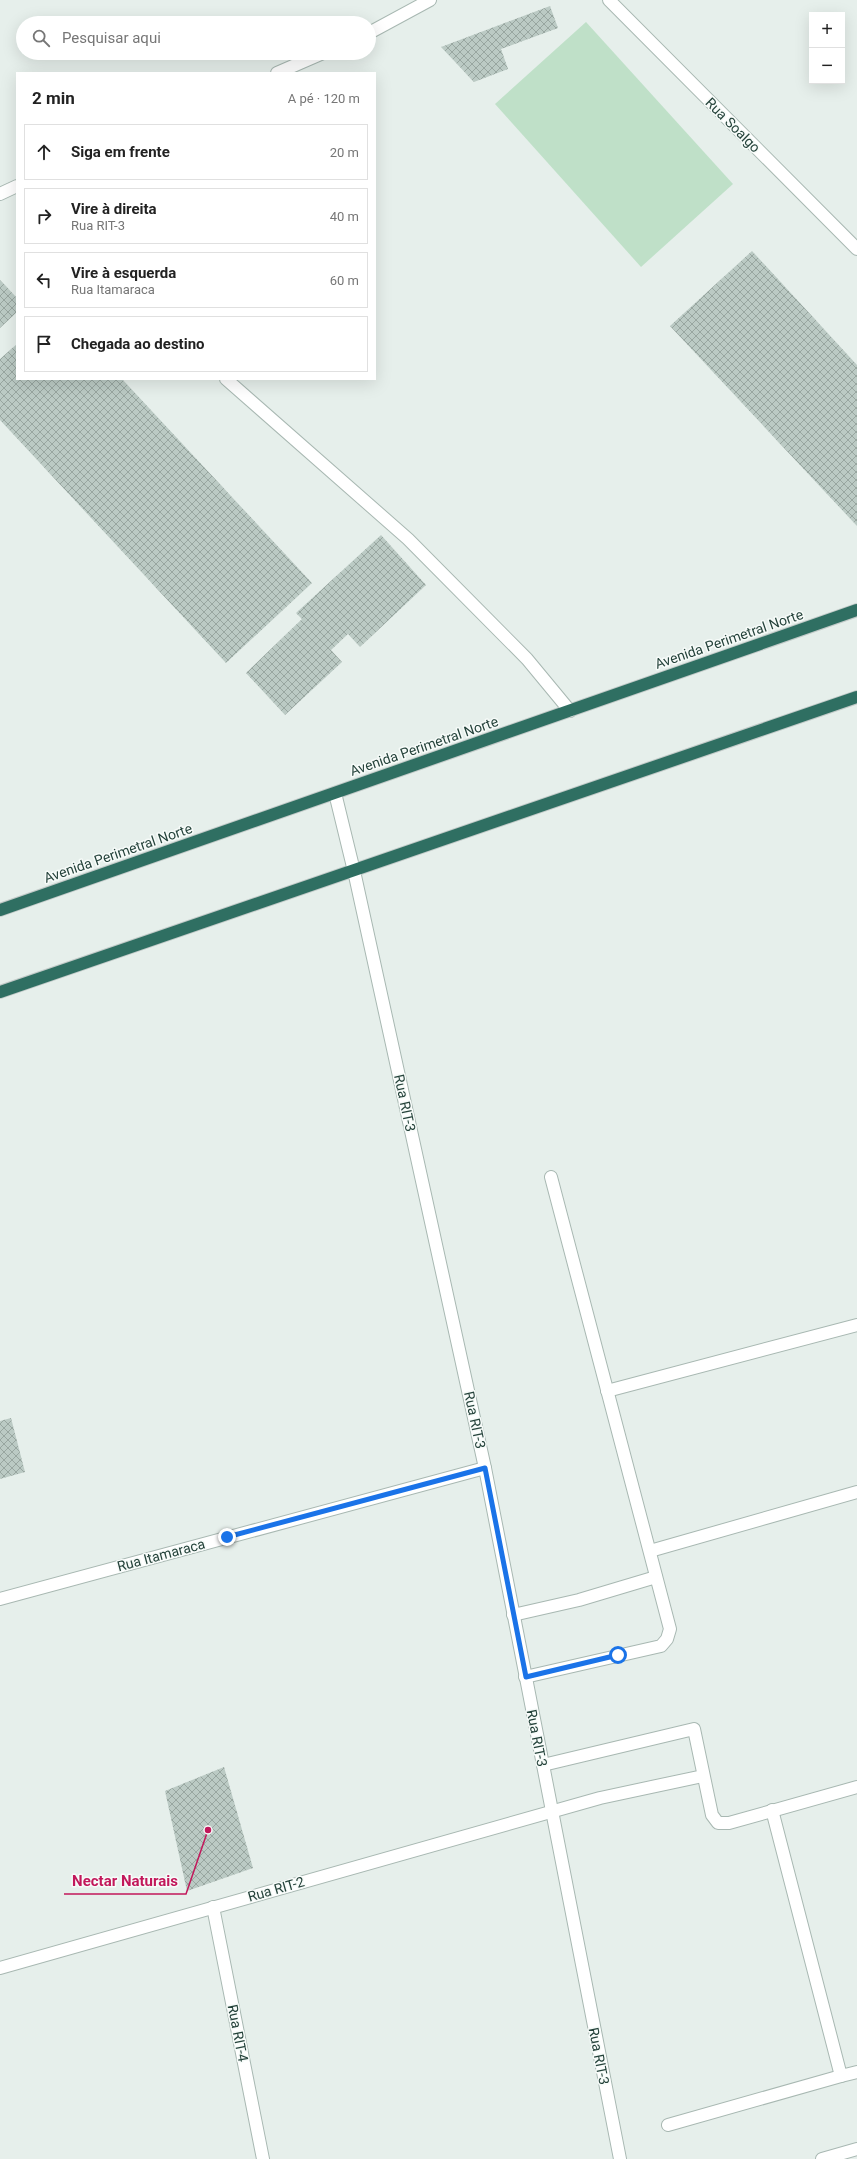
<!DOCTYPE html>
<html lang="pt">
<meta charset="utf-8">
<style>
body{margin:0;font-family:Roboto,sans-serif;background:#f2f2f2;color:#222}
.controls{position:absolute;right:12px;top:12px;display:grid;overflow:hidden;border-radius:0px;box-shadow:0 4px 16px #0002}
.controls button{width:36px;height:36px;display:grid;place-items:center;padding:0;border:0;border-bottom:1px solid #e0e0e0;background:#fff;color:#222;font:20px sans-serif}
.stop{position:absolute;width:12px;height:12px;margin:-9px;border:3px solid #1a73e8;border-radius:50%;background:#fff}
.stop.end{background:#1a73e8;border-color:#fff;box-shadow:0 1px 4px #0008}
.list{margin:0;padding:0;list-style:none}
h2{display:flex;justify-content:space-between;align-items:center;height:52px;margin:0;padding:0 16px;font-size:17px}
h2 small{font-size:13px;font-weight:400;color:#767676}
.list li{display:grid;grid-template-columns:26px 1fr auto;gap:12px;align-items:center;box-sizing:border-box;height:56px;margin:0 8px 8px;padding:0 8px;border:1px solid #e0e0e0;border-radius:0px}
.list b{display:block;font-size:15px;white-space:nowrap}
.list p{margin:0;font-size:13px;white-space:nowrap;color:#767676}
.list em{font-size:13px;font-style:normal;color:#767676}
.icon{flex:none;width:22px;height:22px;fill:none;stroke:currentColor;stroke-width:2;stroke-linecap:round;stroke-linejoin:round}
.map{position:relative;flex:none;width:857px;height:2159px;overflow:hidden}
.search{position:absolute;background:#fff;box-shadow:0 4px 16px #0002;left:16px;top:16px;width:360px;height:44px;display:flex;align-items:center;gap:10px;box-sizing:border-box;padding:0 14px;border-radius:22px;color:#767676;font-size:15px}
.panel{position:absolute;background:#fff;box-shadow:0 4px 16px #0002;left:16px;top:72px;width:360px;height:308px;border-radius:0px}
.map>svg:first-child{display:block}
.pitch{fill:#bfe0c8}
.building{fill:url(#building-cross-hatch)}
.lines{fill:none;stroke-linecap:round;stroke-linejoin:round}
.minor-casing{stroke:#a8b8b2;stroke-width:14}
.highway-casing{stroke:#c2cac8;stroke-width:14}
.minor{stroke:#fff;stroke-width:12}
.highway{stroke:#2f6f62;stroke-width:12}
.route{stroke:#1a73e8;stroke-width:5}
.labels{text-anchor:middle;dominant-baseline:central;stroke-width:3;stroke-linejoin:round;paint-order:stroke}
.street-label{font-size:14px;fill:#24423a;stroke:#f7fbf9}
.leader{fill:none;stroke:#c2185b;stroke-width:1.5}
.callout-dot{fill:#c2185b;stroke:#f7fbf9;stroke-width:1.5}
.callout-label{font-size:15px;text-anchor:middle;font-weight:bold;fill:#c2185b;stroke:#f7fbf9;stroke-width:3;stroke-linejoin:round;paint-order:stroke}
</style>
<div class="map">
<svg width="857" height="2159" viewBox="0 0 857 2159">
<defs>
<pattern id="building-cross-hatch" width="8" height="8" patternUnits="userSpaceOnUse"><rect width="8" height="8" fill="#bbcac4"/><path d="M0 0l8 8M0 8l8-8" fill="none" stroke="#98a6a0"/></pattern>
</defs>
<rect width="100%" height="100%" fill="#e6efeb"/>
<polygon class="pitch" points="586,22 733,184 641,267 495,104"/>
<g class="building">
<polygon points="550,6 558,28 501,49 508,69 474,82 441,47"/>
<polygon points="752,251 857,365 857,526 670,326"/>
<polygon points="0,280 17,298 17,312 0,328"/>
<polygon points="17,344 17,379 122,379 312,583 226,663 0,420 0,359"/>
<polygon points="381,535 426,585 360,647 348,634 331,650 342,662 285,715 246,673 302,619 296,613"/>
<polygon points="11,1418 25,1472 0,1479 0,1421"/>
<polygon points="224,1767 253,1868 187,1891 165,1791"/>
</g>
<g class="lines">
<g class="minor-casing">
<g id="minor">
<polyline points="609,0 857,249"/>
<polyline points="369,33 430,0"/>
<polyline points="277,73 323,53"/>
<polyline points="0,194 17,186"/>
<polyline points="226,379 408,539 527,659 570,711"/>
<polyline points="335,793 354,871 485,1468 620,2159"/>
<polyline points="607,1391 857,1325"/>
<polyline points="650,1551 857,1492"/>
<polyline points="0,1599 485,1468"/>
<polyline points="513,1615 579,1600 656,1577"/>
<polyline points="525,1677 661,1646 667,1639 670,1629 551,1177"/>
<polyline points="543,1765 694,1729 712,1815 718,1823 729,1823 857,1787"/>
<polyline points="772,1810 841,2076 857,2072"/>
<polyline points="213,1907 263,2159"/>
<polyline points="0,1968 600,1798 703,1776"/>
<polyline points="668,2125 841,2076"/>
<polyline points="822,2159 857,2149"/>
</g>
</g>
<g class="highway-casing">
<g id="highway">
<polyline points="0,910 857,610"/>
<polyline points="0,992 857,697"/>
</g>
</g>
<use href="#minor" class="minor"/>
<use href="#highway" class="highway"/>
</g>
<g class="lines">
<polyline class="route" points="227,1537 485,1468 526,1677 618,1655"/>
</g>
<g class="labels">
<g class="street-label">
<text transform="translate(733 125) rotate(45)">Rua Soalgo</text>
<text transform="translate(729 639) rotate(-19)">Avenida Perimetral Norte</text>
<text transform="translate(424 746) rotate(-19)">Avenida Perimetral Norte</text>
<text transform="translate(118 853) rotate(-19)">Avenida Perimetral Norte</text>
<text transform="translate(405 1103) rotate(78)">Rua RIT-3</text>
<text transform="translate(475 1420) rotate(78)">Rua RIT-3</text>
<text transform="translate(161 1555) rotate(-15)">Rua Itamaraca</text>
<text transform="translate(537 1738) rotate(79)">Rua RIT-3</text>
<text transform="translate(276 1889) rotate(-16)">Rua RIT-2</text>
<text transform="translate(238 2033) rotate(79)">Rua RIT-4</text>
<text transform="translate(599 2056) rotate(79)">Rua RIT-3</text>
</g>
</g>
<path class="leader" d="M208 1830L186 1894H64"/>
<circle class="callout-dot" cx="208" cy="1830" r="4"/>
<g class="callout-label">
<text x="125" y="1886">Nectar Naturais</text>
</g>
</svg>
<div class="controls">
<button>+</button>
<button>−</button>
</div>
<div class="stop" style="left:618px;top:1655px"></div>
<div class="stop end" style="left:227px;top:1537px"></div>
<div class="search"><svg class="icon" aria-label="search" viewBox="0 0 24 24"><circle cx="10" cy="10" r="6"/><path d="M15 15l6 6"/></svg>Pesquisar aqui</div>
<section class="panel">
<h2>2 min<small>A pé · 120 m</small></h2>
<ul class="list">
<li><svg class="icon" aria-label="ahead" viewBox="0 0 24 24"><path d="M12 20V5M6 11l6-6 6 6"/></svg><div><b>Siga em frente</b></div><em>20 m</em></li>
<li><svg class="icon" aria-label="right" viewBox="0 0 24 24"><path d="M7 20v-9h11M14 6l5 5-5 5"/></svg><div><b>Vire à direita</b><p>Rua RIT-3</p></div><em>40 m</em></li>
<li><svg class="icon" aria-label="left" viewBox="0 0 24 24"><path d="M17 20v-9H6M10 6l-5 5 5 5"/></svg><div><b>Vire à esquerda</b><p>Rua Itamaraca</p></div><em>60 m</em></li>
<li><svg class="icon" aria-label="arrive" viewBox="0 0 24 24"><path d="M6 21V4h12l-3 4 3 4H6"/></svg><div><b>Chegada ao destino</b></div></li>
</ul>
</section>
</div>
